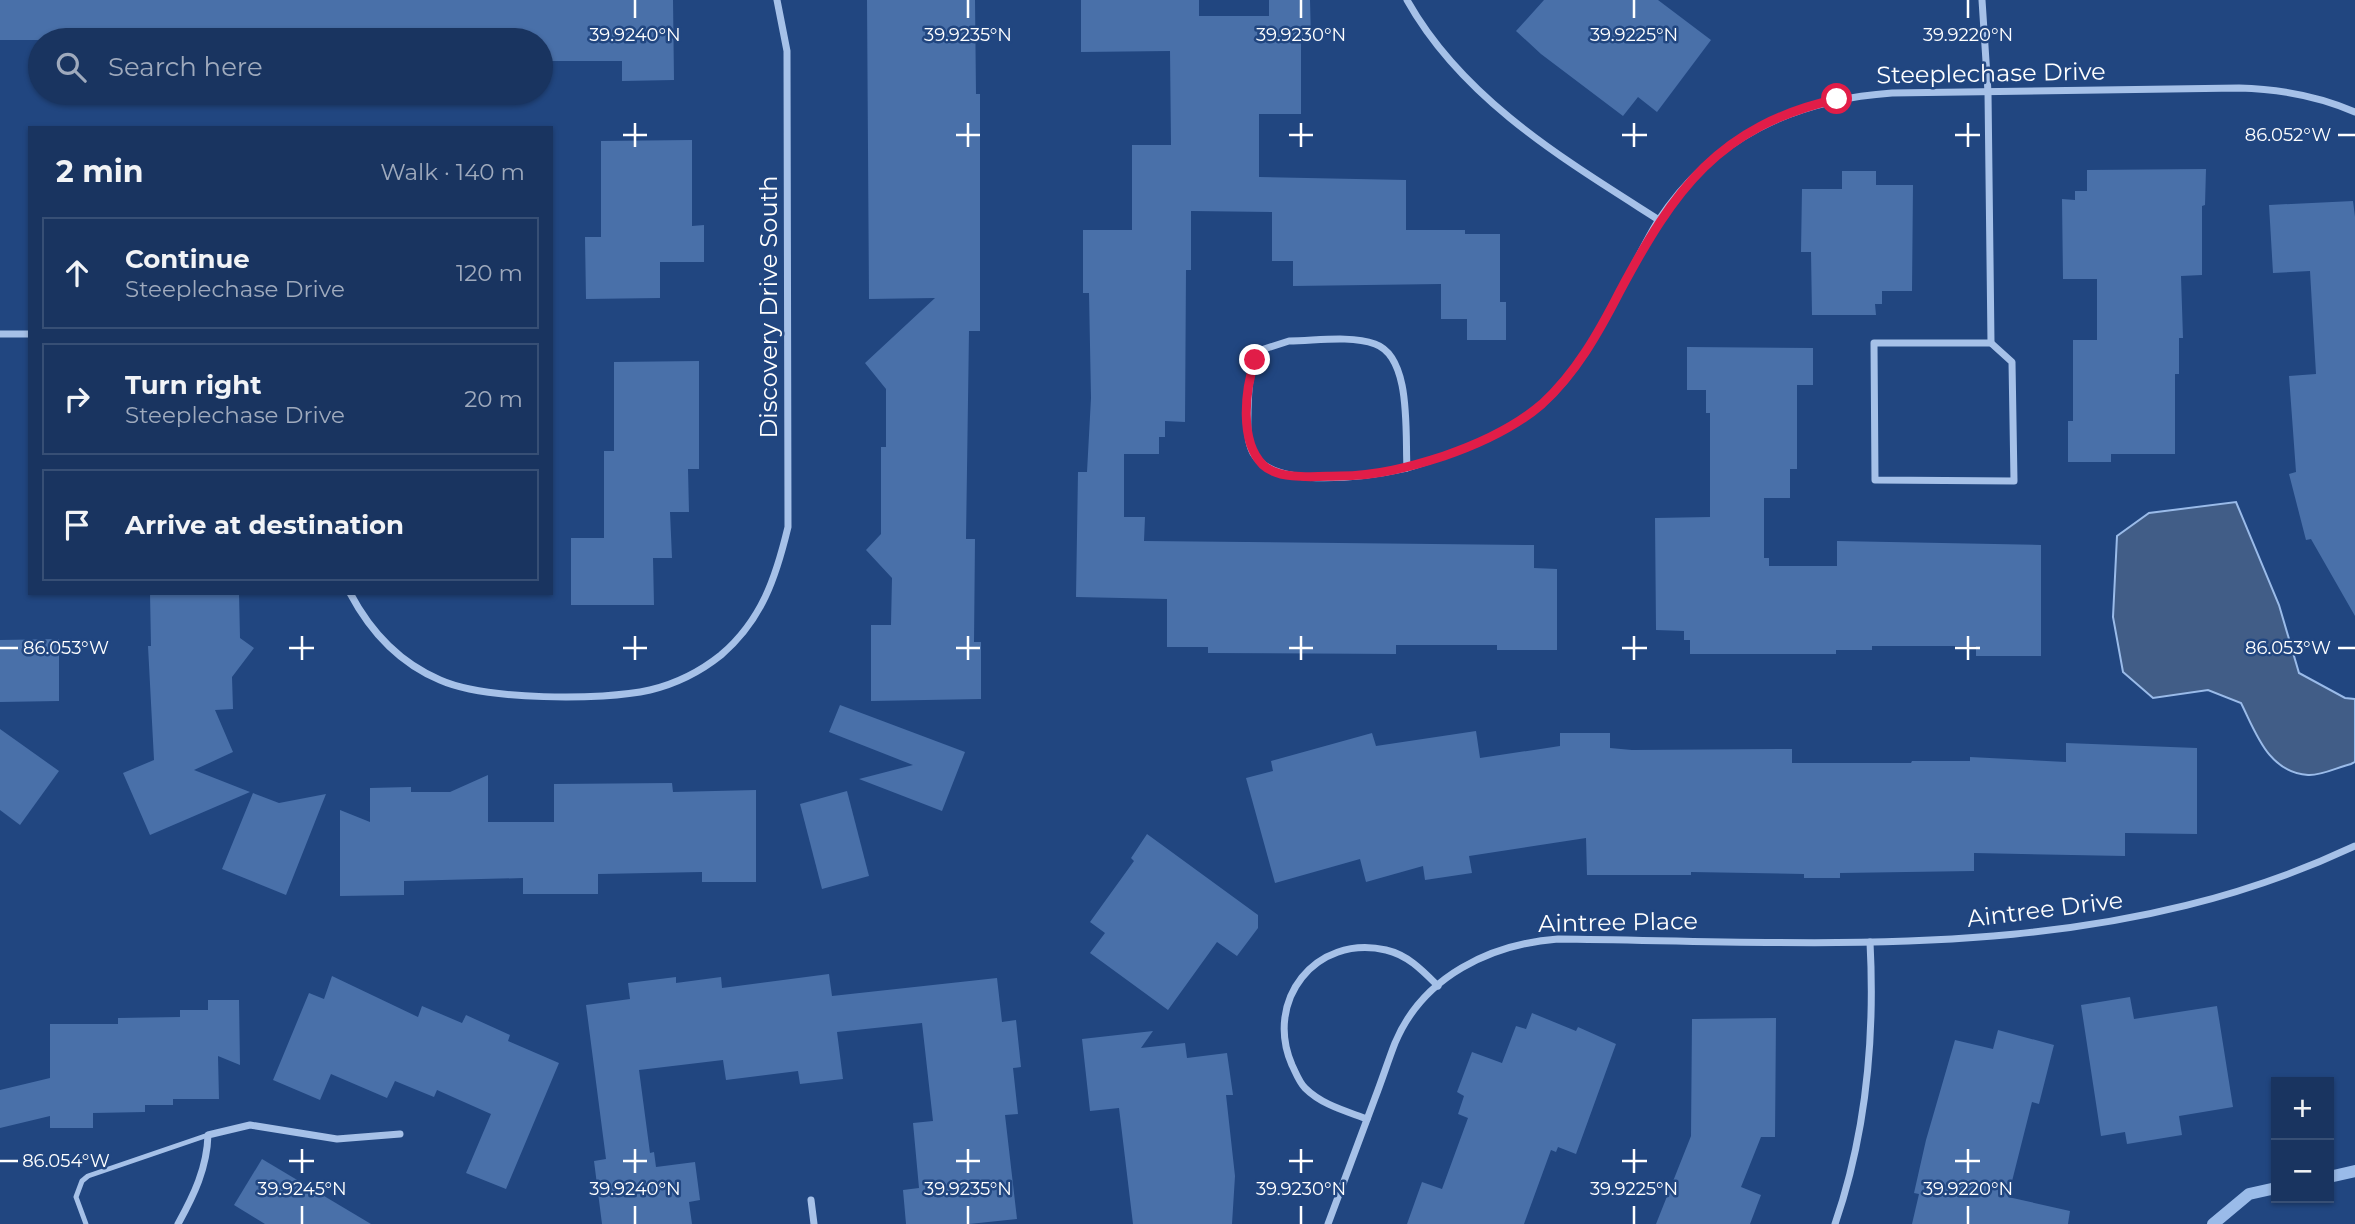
<!DOCTYPE html>
<meta charset="utf-8">
<style>
body{margin:0;font-family:Montserrat,sans-serif;background:#223c66;color:#f1f3f6}
.controls{position:absolute;right:21px;bottom:21px;display:grid;overflow:hidden;border-radius:0px;box-shadow:0 2px 5px #0004}
.controls button{width:63px;height:63px;display:grid;place-items:center;padding:0;border:0;border-bottom:2px solid #374f75;background:#193460;color:#f1f3f6;font:35px sans-serif}
.stop{position:absolute;width:21px;height:21px;margin:-16px;border:5px solid #e11d48;border-radius:50%;background:#fff}
.stop.end{background:#e11d48;border-color:#fff;box-shadow:0 2px 7px #0008}
.list{margin:0;padding:0;list-style:none}
h2{display:flex;justify-content:space-between;align-items:center;height:91px;margin:0;padding:0 28px;font-size:30px}
h2 small{font-size:23px;font-weight:400;color:#9faabd}
.list li{display:grid;grid-template-columns:46px 1fr auto;gap:21px;align-items:center;box-sizing:border-box;height:112px;margin:0 14px 14px;padding:0 14px;border:2px solid #374f75;border-radius:0px}
.list b{display:block;font-size:26px;white-space:nowrap}
.list p{margin:0;font-size:23px;white-space:nowrap;color:#9faabd}
.list em{font-size:23px;font-style:normal;color:#9faabd}
.icon{flex:none;width:38px;height:38px;fill:none;stroke:currentColor;stroke-width:2;stroke-linecap:round;stroke-linejoin:round}
.map{position:relative;flex:none;width:2355px;height:1224px;overflow:hidden}
.search{position:absolute;background:#193460;box-shadow:0 2px 5px #0004;left:28px;top:28px;width:525px;height:77px;display:flex;align-items:center;gap:18px;box-sizing:border-box;padding:0 24px;border-radius:38px;color:#9faabd;font-size:26px}
.panel{position:absolute;background:#193460;box-shadow:0 2px 5px #0004;left:28px;top:126px;width:525px;height:469px;border-radius:0px}
.map>svg:first-child{display:block}
.water{fill:#415d87;stroke:#9abbe9;stroke-width:2}
.lines{fill:none;stroke-linecap:round;stroke-linejoin:round}
.stream{stroke:#9abbe9;stroke-width:12}
.building{fill:#4970a9}
.lane{stroke:#a6c1e8;stroke-width:5}
.street{stroke:#a6c1e8;stroke-width:7}
.route{stroke:#e11d48;stroke-width:9}
.ticks{fill:none;stroke:#fff;stroke-width:2.5}
.labels{text-anchor:middle;dominant-baseline:central;stroke-width:5;stroke-linejoin:round;paint-order:stroke}
.street-label{font-size:24px;fill:#fff;stroke:#214680}
.ticks-label{font-size:18px;text-anchor:middle;fill:#fff;stroke:#214680;stroke-width:5;stroke-linejoin:round;paint-order:stroke}
</style>
<div class="map">
<svg width="2355" height="1224" viewBox="0 0 2355 1224">
<rect width="100%" height="100%" fill="#214680"/>
<path class="water" d="M2236 502 2279 605 2299 673 2345 698 2355 699V762L2351 764C2338 767 2321 776 2308 775 2268 772 2256 733 2241 703L2208 690 2153 698 2123 672 2113 617 2117 536 2149 513Z"/>
<g class="lines">
<g class="stream">
<polyline points="2329,1177 2355,1171"/>
<polyline points="2213,1224 2249,1194 2276,1188"/>
</g>
</g>
<g class="building">
<polygon points="0,0 673,0 674,80 622,81 622,61 541,61 541,40 0,40"/>
<polygon points="867,0 975,0 976,94 980,94 980,331 969,331 966,539 975,539 974,642 981,642 981,699 871,701 871,625 891,625 892,578 866,550 881,534 881,447 886,447 886,389 865,363 935,298 869,299"/>
<polygon points="1081,0 1199,0 1199,16 1269,16 1269,0 1310,0 1311,40 1301,40 1301,114 1259,114 1259,177 1406,180 1406,230 1465,230 1465,234 1500,234 1500,302 1506,302 1506,340 1467,340 1467,319 1441,319 1441,284 1293,286 1293,261 1272,261 1272,212 1191,211 1191,270 1186,270 1185,422 1165,421 1165,437 1159,437 1159,454 1124,454 1124,517 1145,517 1144,541 1534,545 1534,568 1557,569 1557,650 1497,650 1497,645 1396,645 1396,654 1208,653 1208,647 1167,647 1167,599 1076,597 1078,472 1087,472 1091,398 1089,293 1083,293 1083,230 1132,230 1132,145 1171,145 1170,51 1081,52"/>
<polygon points="1544,0 1658,0 1711,40 1657,112 1638,97 1623,116 1541,54 1516,31"/>
<polygon points="692,140 692,226 704,225 704,262 660,262 660,298 586,299 585,237 601,237 601,141"/>
<polygon points="2206,169 2205,205 2202,206 2202,275 2181,276 2183,338 2179,338 2179,374 2175,374 2175,454 2111,454 2111,462 2068,462 2068,421 2073,421 2073,340 2097,340 2097,279 2063,279 2062,199 2075,200 2075,191 2087,191 2087,170"/>
<polygon points="1842,171 1876,171 1876,185 1913,185 1912,291 1882,291 1882,304 1875,304 1876,315 1812,315 1811,252 1801,252 1802,189 1842,189"/>
<polygon points="2353,201 2355,217 2355,616 2311,539 2306,540 2289,474 2296,472 2289,376 2316,374 2310,271 2273,273 2269,205"/>
<polygon points="1687,347 1813,348 1813,385 1797,385 1797,469 1790,469 1790,498 1764,498 1764,558 1769,558 1769,566 1837,566 1837,541 2041,545 2041,656 1976,656 1976,646 1872,646 1872,650 1836,650 1836,654 1690,654 1690,640 1684,640 1684,631 1656,630 1655,518 1710,517 1710,413 1706,413 1706,390 1687,390"/>
<polygon points="699,361 699,469 688,469 689,512 670,512 672,558 653,558 654,605 571,605 571,538 604,538 604,451 614,451 614,362"/>
<polygon points="150,593 239,593 240,638 254,648 232,677 233,709 215,710 233,752 194,770 250,792 150,835 123,773 154,760 148,646 151,646"/>
<polygon points="59,639 59,701 0,702 0,640"/>
<polygon points="840,705 965,752 942,811 859,779 913,765 829,732"/>
<polygon points="0,729 59,771 20,825 0,810"/>
<polygon points="1476,731 1480,758 1560,746 1560,733 1610,733 1610,748 1632,750 1792,749 1792,763 1911,763 1912,761 1970,761 1970,757 2066,762 2066,743 2197,748 2197,834 2125,833 2125,856 1974,853 1974,871 1840,873 1840,878 1804,878 1804,874 1691,872 1691,875 1587,875 1586,838 1469,856 1472,873 1425,880 1423,866 1366,882 1360,859 1275,883 1246,778 1273,771 1271,761 1372,733 1376,746"/>
<polygon points="488,775 488,822 554,822 554,784 672,783 673,792 756,790 756,882 702,882 702,872 598,874 598,894 523,894 523,878 404,881 404,895 340,896 340,810 370,822 370,788 411,787 411,792 450,792"/>
<polygon points="847,791 869,876 822,889 800,804"/>
<polygon points="253,793 279,803 326,794 286,895 222,869"/>
<polygon points="1147,834 1258,915 1258,928 1237,956 1217,942 1168,1010 1090,953 1105,933 1090,922 1134,861 1131,858"/>
<polygon points="829,974 832,996 997,978 1002,1022 1016,1020 1021,1067 1013,1068 1018,1114 1005,1115 1017,1219 969,1224 906,1224 903,1190 919,1188 913,1123 933,1121 922,1023 837,1032 843,1079 800,1084 798,1071 726,1080 723,1060 639,1070 650,1153 654,1152 656,1167 695,1162 700,1200 689,1202 692,1224 602,1224 594,1161 606,1159 586,1005 630,999 628,983 676,977 676,983 721,977 722,988"/>
<polygon points="332,976 418,1017 422,1006 462,1023 466,1015 510,1035 508,1041 559,1063 506,1189 466,1173 491,1114 437,1090 434,1097 395,1081 387,1098 331,1074 320,1100 273,1080 309,993 324,999"/>
<polygon points="2130,997 2134,1019 2217,1006 2233,1107 2179,1116 2182,1135 2127,1144 2125,1132 2101,1136 2081,1005"/>
<polygon points="208,1000 239,1000 240,1065 218,1056 219,1099 173,1099 173,1105 145,1105 145,1112 93,1113 93,1128 50,1128 50,1116 0,1128 0,1090 50,1078 50,1024 118,1024 118,1018 180,1017 180,1010 208,1010"/>
<polygon points="1532,1013 1576,1031 1578,1027 1616,1044 1576,1154 1558,1147 1556,1152 1551,1150 1524,1224 1407,1224 1422,1182 1442,1189 1468,1118 1458,1114 1464,1096 1457,1092 1472,1052 1502,1063 1516,1026 1526,1029"/>
<polygon points="1776,1018 1775,1137 1761,1137 1741,1187 1761,1195 1750,1224 1656,1224 1691,1136 1692,1019"/>
<polygon points="1998,1030 2054,1045 2039,1104 2032,1102 2008,1197 2070,1211 2068,1224 1912,1224 1919,1194 1914,1193 1926,1140 1955,1040 1993,1049"/>
<polygon points="1153,1031 1141,1048 1185,1043 1187,1058 1227,1053 1233,1095 1226,1095 1235,1176 1232,1224 1133,1224 1119,1108 1090,1111 1082,1039"/>
<polygon points="262,1159 371,1224 265,1224 234,1205"/>
</g>
<g class="lines">
<polyline class="lane" points="86,1224 76,1197 82,1181 88,1176 208,1135"/>
<g class="street">
<path d="M1407 0C1463 100 1565 160 1659 220"/>
<polyline points="1982,0 1988,92 1991,343"/>
<polyline points="0,334 30,334"/>
<path d="M1289 341C1315 341 1350 335 1375 344 1412 357 1405 434 1407 468 1371 476 1274 491 1253 453 1246 440 1248 425 1248 410 1249 386 1248 368 1264 349Z"/>
<polygon points="1874,343 1991,343 2012,362 2014,481 1875,480"/>
<path d="M1407 468C1455 453 1502 438 1541 405 1579 372 1602 325 1625 282 1636 262 1646 240 1658 221 1714 137 1793 100 1892 93L2239 88C2280 89 2318 96 2355 112"/>
<path d="M350 593C370 631 400 663 440 680 485 700 601 701 650 690 675 684 701 671 721 655 762 620 776 577 788 527L787 51 777 0"/>
<path d="M1367 1119C1346 1111 1322 1105 1305 1088 1299 1082 1296 1073 1292 1065 1264 1001 1315 934 1386 950 1408 955 1423 971 1438 986"/>
<polyline points="811,1200 814,1224"/>
<path d="M178 1224C194 1195 207 1168 208 1135L250 1125 337 1139 400 1134"/>
<path d="M1328 1224C1344 1182 1359 1140 1375 1098 1382 1080 1388 1061 1395 1043 1423 976 1491 944 1558 939 1830 942 2102 965 2355 846"/>
<path d="M1835 1224C1866 1134 1875 1037 1870 942"/>
</g>
</g>
<g class="lines">
<path class="route" d="M1255 360C1245 390 1239 441 1263 465 1280 481 1319 476 1340 476 1376 476 1410 467 1444 456 1479 444 1513 429 1542 404 1576 373 1599 332 1620 291 1674 190 1718 126 1837 99"/>
</g>
<path class="ticks" d="M635 0V18M968 0V18M1301 0V18M1634 0V18M1968 0V18M635 123V147M968 123V147M1301 123V147M1634 123V147M1968 123V147M623 135H647M956 135H980M1289 135H1313M1622 135H1647M1955 135H1980M2338 135H2355M302 636V660M635 636V660M968 636V660M1301 636V660M1634 636V660M1968 636V660M0 648H18M289 648H314M623 648H647M956 648H980M1289 648H1313M1622 648H1647M1955 648H1980M2338 648H2355M302 1149V1173M635 1149V1173M968 1149V1173M1301 1149V1173M1634 1149V1173M1968 1149V1173M0 1161H18M289 1161H314M623 1161H647M956 1161H980M1289 1161H1313M1622 1161H1647M1955 1161H1980M302 1206V1224M635 1206V1224M968 1206V1224M1301 1206V1224M1634 1206V1224M1968 1206V1224"/>
<g class="labels">
<g class="street-label">
<text transform="translate(1991 73) rotate(-1)">Steeplechase Drive</text>
<text transform="translate(768 307) rotate(-90)">Discovery Drive South</text>
<text transform="translate(2045 909) rotate(-7)">Aintree Drive</text>
<text transform="translate(1618 922) rotate(-1)">Aintree Place</text>
</g>
</g>
<g class="ticks-label">
<text x="635" y="41">39.9240°N</text>
<text x="968" y="41">39.9235°N</text>
<text x="1301" y="41">39.9230°N</text>
<text x="1634" y="41">39.9225°N</text>
<text x="1968" y="41">39.9220°N</text>
<text x="2288" y="141">86.052°W</text>
<text x="2288" y="654">86.053°W</text>
<text x="66" y="654">86.053°W</text>
<text x="66" y="1167">86.054°W</text>
<text x="302" y="1195">39.9245°N</text>
<text x="635" y="1195">39.9240°N</text>
<text x="968" y="1195">39.9235°N</text>
<text x="1301" y="1195">39.9230°N</text>
<text x="1634" y="1195">39.9225°N</text>
<text x="1968" y="1195">39.9220°N</text>
</g>
</svg>
<div class="controls">
<button>+</button>
<button>−</button>
</div>
<div class="stop" style="left:1837px;top:99px"></div>
<div class="stop end" style="left:1255px;top:360px"></div>
<div class="search"><svg class="icon" aria-label="search" viewBox="0 0 24 24"><circle cx="10" cy="10" r="6"/><path d="M15 15l6 6"/></svg>Search here</div>
<section class="panel">
<h2>2 min<small>Walk · 140 m</small></h2>
<ul class="list">
<li><svg class="icon" aria-label="ahead" viewBox="0 0 24 24"><path d="M12 20V5M6 11l6-6 6 6"/></svg><div><b>Continue</b><p>Steeplechase Drive</p></div><em>120 m</em></li>
<li><svg class="icon" aria-label="right" viewBox="0 0 24 24"><path d="M7 20v-9h11M14 6l5 5-5 5"/></svg><div><b>Turn right</b><p>Steeplechase Drive</p></div><em>20 m</em></li>
<li><svg class="icon" aria-label="arrive" viewBox="0 0 24 24"><path d="M6 21V4h12l-3 4 3 4H6"/></svg><div><b>Arrive at destination</b></div></li>
</ul>
</section>
</div>
